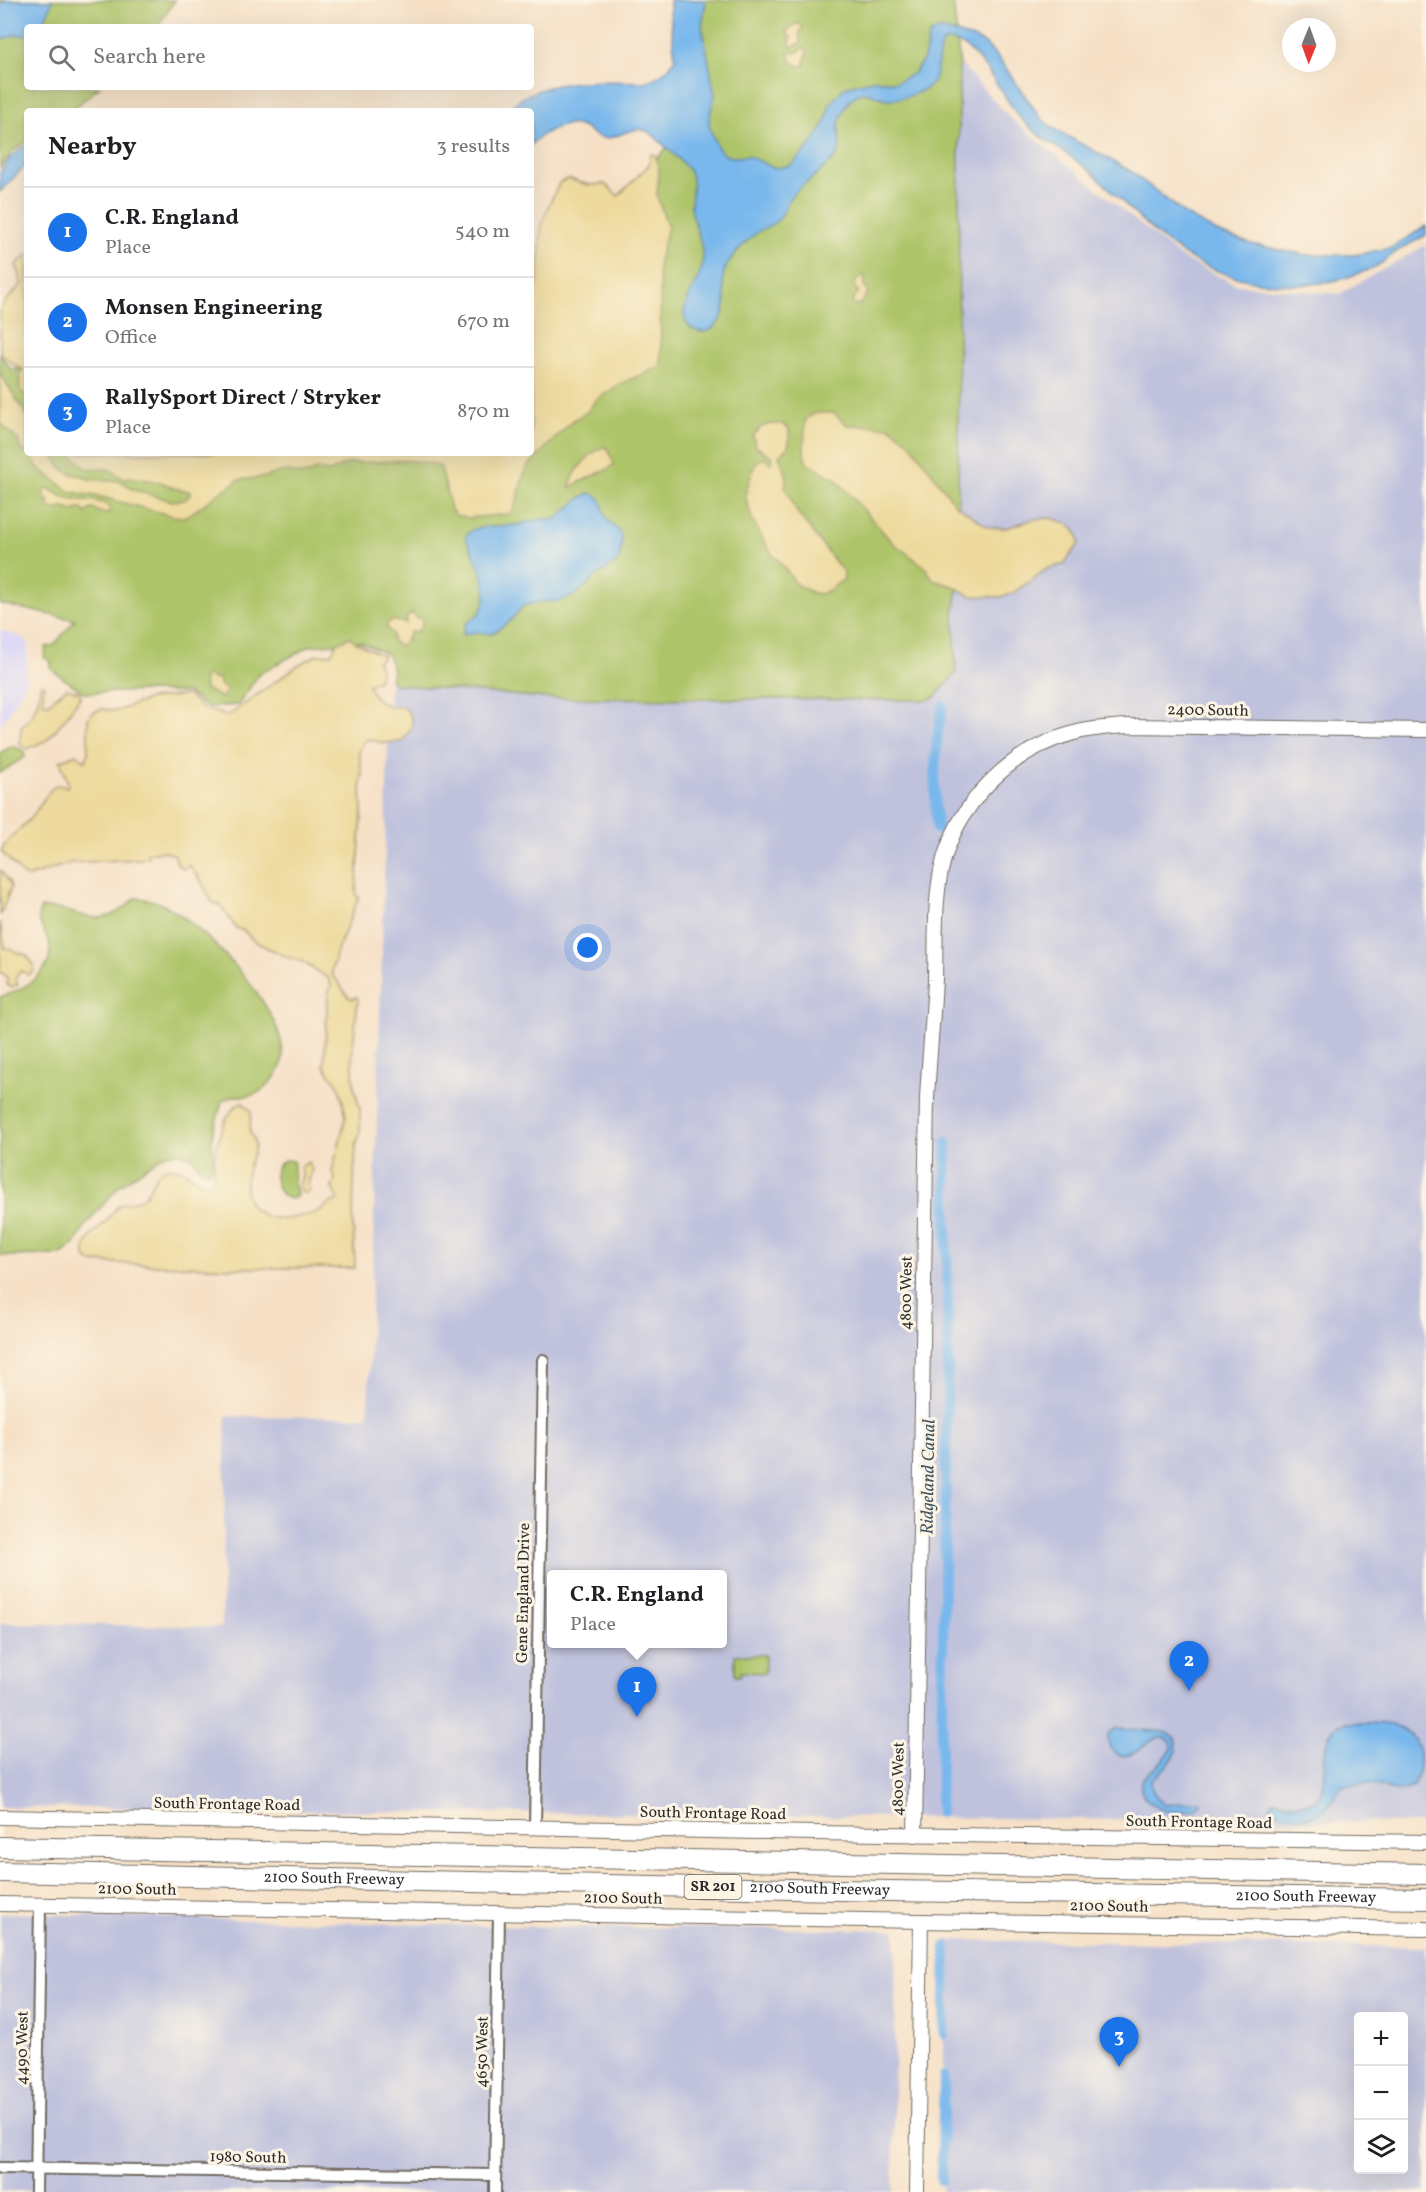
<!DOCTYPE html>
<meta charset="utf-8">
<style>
body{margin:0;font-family:Vollkorn,serif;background:#f6f6f6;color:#202124}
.controls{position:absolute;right:18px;bottom:18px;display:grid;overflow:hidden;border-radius:6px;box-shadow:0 6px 24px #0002}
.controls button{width:54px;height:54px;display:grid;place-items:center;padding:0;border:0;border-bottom:2px solid #e0e0e0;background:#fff;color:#202124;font:30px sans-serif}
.compass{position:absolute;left:1282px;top:18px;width:54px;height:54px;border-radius:50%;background:#fff;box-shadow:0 6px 24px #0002;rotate:181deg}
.you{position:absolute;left:588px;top:948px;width:21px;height:21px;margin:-15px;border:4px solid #fff;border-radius:50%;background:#1a73e8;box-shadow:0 0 0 9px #1a73e833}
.badge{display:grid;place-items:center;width:39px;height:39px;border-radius:50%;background:#1a73e8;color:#fff;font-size:20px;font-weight:700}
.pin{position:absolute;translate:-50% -50px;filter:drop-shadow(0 2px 3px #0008)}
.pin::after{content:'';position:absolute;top:32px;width:21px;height:18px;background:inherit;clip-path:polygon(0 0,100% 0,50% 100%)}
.popup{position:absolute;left:547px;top:1570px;width:180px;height:78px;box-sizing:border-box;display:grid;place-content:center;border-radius:6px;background:#fff;filter:drop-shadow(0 2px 4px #0005);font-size:20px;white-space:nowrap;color:#757577}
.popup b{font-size:22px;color:#202124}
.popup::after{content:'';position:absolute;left:50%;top:100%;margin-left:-12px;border:12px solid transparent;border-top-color:#fff}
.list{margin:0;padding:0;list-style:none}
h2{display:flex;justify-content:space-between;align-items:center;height:78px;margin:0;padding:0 24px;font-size:26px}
h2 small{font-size:20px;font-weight:400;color:#757577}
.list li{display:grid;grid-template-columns:39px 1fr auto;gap:18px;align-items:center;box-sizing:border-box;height:90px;padding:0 24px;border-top:2px solid #e0e0e0}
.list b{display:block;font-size:22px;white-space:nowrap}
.list p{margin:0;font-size:20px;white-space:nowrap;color:#757577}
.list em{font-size:20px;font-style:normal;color:#757577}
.icon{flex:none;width:33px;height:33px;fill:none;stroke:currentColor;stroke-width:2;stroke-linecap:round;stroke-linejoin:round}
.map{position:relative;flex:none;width:1426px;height:2192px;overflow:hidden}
.search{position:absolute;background:#fff;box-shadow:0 6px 24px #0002;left:24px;top:24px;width:510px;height:66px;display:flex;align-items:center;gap:15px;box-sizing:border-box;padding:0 21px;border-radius:6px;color:#757577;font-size:22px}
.panel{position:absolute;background:#fff;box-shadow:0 6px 24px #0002;left:24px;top:108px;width:510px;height:348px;border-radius:6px}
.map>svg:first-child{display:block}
.built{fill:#dad6f7}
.industrial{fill:#c0c2dd;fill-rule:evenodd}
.green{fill:#aec469;stroke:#6c784a;stroke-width:1.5}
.sand{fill:#eeda9e;stroke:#8c8264;stroke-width:1.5}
.water{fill:#79b8ec;stroke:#52728c;stroke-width:1.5}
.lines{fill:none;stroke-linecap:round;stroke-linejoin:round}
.canal{stroke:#79b8ec;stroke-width:10}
.minor-casing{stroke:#726b62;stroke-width:14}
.tertiary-casing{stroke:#726b62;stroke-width:16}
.motorway-casing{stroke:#726b62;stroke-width:22}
.minor{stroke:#fff;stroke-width:10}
.tertiary{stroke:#fff;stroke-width:14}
.motorway{stroke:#fff;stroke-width:20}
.labels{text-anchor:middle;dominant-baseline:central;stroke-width:6;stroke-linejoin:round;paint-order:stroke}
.shield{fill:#fcf5e5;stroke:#6a6863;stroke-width:1.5}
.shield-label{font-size:15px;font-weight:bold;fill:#2b2b2b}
.street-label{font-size:16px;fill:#2b2b2b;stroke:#fcf5e5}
.water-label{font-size:18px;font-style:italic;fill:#425565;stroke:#fcf5e5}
</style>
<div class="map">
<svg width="1426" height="2192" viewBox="0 0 1426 2192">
<rect width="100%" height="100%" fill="#fcf5e5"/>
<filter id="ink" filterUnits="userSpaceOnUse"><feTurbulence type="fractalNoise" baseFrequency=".0167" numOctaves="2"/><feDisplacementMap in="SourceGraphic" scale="12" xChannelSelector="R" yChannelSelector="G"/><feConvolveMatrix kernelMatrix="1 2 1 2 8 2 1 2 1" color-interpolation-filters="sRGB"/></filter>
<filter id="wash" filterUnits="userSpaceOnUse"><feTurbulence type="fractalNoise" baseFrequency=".008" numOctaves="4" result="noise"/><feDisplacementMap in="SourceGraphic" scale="24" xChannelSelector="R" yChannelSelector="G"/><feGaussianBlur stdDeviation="1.35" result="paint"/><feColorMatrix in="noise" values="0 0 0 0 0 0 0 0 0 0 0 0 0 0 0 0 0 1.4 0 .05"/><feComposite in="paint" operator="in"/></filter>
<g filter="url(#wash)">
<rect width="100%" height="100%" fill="#f6e1c7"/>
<polygon class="built" points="0,630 23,638 28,642 26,682 0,728"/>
<g class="industrial">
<path d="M954 57 1008 116 1180 257 1237 285 1339 294 1426 245V1823L0 1807V1623L222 1627 226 1416 368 1417 390 682ZM552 1574H722V1644H552Z"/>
<polygon points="0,1913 475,1926 896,1930 893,2192 53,2192 52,2189 0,2192"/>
<path d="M944 1940 1426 1947V2192H942ZM1358 2016H1404V2170H1358Z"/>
</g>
<g class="green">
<polygon points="0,0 175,0 157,27 27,27 27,87 100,87 70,111 27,111 27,141 13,151 0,168"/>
<polygon points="689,0 953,0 959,58 958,587 954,614 956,673 934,698 926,700 544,698 394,684 390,679 393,671 388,654 361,642 310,646 259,674 238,705 210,707 204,705 188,693 150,691 84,693 51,669 51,662 44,657 46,647 53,646 75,620 0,604 0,355 11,369 27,370 27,453 531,453 652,164 679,134"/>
<polygon points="12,746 23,750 25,757 0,773 0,753"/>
<path d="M135 898C146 899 156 900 166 906 204 926 297 1019 281 1066 277 1077 264 1092 252 1095 237 1098 238 1092 222 1101L212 1136 213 1162 209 1172 200 1169 194 1159 180 1152 166 1154 119 1186 85 1226 75 1244 60 1255 0 1256V997C21 991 53 973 50 947 49 933 32 921 41 908 80 906 97 937 135 898Z"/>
<path d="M285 1160 293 1161C295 1168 293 1175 294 1182 295 1188 298 1190 297 1196L290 1199 283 1196C274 1183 270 1169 285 1160Z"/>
<polygon points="735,1655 765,1655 765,1673 740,1672 740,1676 735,1676"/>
</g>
<g class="sand">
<polygon points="797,23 803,27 799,34 801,43 792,47 790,45 791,37 786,32"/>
<polygon points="804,48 808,51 805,59 805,65 802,66 793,64 788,53 797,52"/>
<path d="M651 154 655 155 659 170 657 196 668 228 659 260 658 272 660 286 661 363 659 367 620 384 596 400 587 412 573 420 527 467C519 481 520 506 509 514L468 518 457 516 451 510 441 467C411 455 381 463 351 463L343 465 330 472 316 470 305 475 283 471 265 477 238 480 190 514 183 517 173 516 102 497 71 492 37 467 32 456 27 453H53L60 467 71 474 83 476 90 480 117 481 126 484 131 489 172 501 185 500 191 494 189 491 174 488 161 482 128 477 124 479 109 469 87 468 69 453H531V306C541 281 539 257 541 231 543 214 553 197 560 182L569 179 589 185 605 184 618 196 649 165Z"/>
<polygon points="27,255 27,396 20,390 20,374 23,369 14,365 0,352 0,310 5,302 21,285 20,274 16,265"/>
<polygon points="863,275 865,278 864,286 868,292 862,303 855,306 852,303 855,296 859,292 855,288 855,282"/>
<polygon points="0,373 27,416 27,453 21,449 18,440 0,423"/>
<polygon points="815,413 834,413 847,425 890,427 910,443 955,504 988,527 1006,528 1034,519 1052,518 1072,526 1078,535 1079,544 1064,564 1047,569 1013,593 1000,597 971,596 953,586 934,580 924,566 893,543 836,479 807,463 804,455 805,422 808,417"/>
<path d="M772 424H782L789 429C790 442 790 449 779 455L787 477 785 487 797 512 844 573V579L827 591 820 594 813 593 797 585 780 562 771 553 752 519 745 495 754 466 760 459H764L771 463 773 457 755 446 753 435 763 426Z"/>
<path d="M604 447 608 449 614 464 608 469 569 487C575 471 587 453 604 447Z"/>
<path d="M48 488C55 492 62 498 70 499 82 501 105 498 111 510L106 514 99 512 93 508 85 513 81 508 72 511 63 507 57 510 49 507V501L44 498 45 490Z"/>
<polygon points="412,613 417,618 422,619 422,626 417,632 410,632 407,639 402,645 397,645 392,640 392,633 387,629 387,624 392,620 406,623 407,617"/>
<path d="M351 637 355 642 384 656 377 662 381 670 378 680 368 685C376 703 386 708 404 707 417 720 413 730 401 742L383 743 368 739 363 743 359 752 362 774 361 785 362 813 356 895 359 897 336 953C336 962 331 966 332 975 340 982 343 992 351 999L357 997 358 999 352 1055 354 1087 360 1109V1132L356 1146 354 1176 353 1224 355 1268H232L90 1262 85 1257C83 1238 97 1232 108 1219 112 1215 115 1208 120 1205 127 1201 136 1203 142 1198 153 1190 152 1170 169 1168 193 1166 195 1193 214 1179 213 1155 220 1115 242 1102L251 1111 250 1133C260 1145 252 1155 248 1168 241 1198 249 1216 281 1219 287 1220 317 1213 321 1210 327 1207 329 1202 336 1201L338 1198 332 1188 335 1178 332 1171 346 1116 339 1086 324 1066 328 995 331 986 328 978 303 962 287 957 255 942 244 931 236 928 220 905 212 902 201 881 189 865 184 869 177 864 175 855 164 851 148 853 147 858 139 859 70 863 28 877 23 875 1 851C9 835 22 829 33 815 42 804 44 795 56 785L67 787 68 783 60 761 76 754 86 761 88 753V718L94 712 102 709 117 711 149 699 188 695 203 709 228 716 300 664 317 655 331 654 337 643Z"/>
<polygon points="208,674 212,679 219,679 221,686 227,689 222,698 205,689 204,677"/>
<polygon points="41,683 44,685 43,701 47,704 67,688 79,692 81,696 64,720 47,740 27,749 20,744 21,728 32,715 38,701"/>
<polygon points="0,870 10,883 11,887 0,916"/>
<polygon points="0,922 5,948 26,955 34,965 34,970 29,975 21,971 17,975 16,981 18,985 11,987 7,985 7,977 0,972"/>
<polygon points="308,1162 312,1169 308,1184 309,1191 306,1194 303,1193 299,1186 302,1177 301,1167"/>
</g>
<g class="water">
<polygon points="6,0 53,0 43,24 39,27 27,27 27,35 15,35 0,40 0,5"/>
<path d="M670 0H706L702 26 715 95 709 119 710 129 718 148 725 155 732 157 749 156 774 168 790 166 811 145 825 123 830 104 845 87 872 80 897 82 913 74 924 59 929 35 938 30H945L973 38 984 43 997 56 1040 117 1051 127 1132 172 1186 215 1217 232 1251 244 1306 255H1354L1391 248 1426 226V235C1416 241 1405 246 1396 252 1388 257 1382 264 1373 268 1307 297 1227 288 1169 244 1143 225 1122 200 1098 178 1073 154 1039 141 1017 114 1003 96 974 38 947 41 935 42 941 73 932 83 924 93 900 100 887 99 875 98 867 87 855 96 847 101 840 117 839 126 838 139 844 148 834 159 822 172 805 182 792 195 786 202 785 212 779 219 773 225 767 226 761 230 750 237 734 253 727 265 719 279 726 290 725 305 724 320 710 339 693 329 687 326 683 319 684 312 686 296 698 282 702 267 706 246 693 226 691 206 691 194 695 183 690 172 688 167 655 136 650 133 633 122 621 139 604 138 594 138 589 129 580 126 563 121 541 133 531 145V111H507C537 76 601 81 642 82 655 80 670 70 675 58L670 11Z"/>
<polygon points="27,144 27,164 0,192 0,173 11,157"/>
<path d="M590 493C608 499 599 506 607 519 610 524 617 527 620 533 624 541 620 554 618 562L596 576 582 590 569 598 559 601 541 602 523 606 510 621 492 634 476 632 463 635 465 624C470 620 476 618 480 612 495 591 476 559 466 539L467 534 474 529 486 527 515 525 542 519H557L580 498Z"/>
<path d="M1361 1723C1371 1723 1381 1723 1390 1725 1422 1731 1424 1760 1414 1786 1389 1799 1387 1783 1367 1784 1359 1784 1350 1785 1342 1786 1335 1794 1331 1808 1321 1813 1307 1821 1282 1816 1270 1808L1273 1801C1285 1801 1298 1807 1310 1802 1337 1794 1311 1733 1342 1724 1348 1722 1355 1723 1361 1723Z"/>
<path d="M1117 1728 1165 1732 1175 1737 1177 1751 1169 1764 1151 1781C1151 1792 1157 1798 1165 1805L1198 1801 1201 1803 1199 1808C1191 1811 1182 1812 1174 1812 1158 1812 1135 1797 1142 1779L1164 1759 1172 1749 1171 1742C1157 1730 1146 1747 1134 1753 1119 1761 1104 1749 1109 1733Z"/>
</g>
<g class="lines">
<g class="canal">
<path d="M937 829C933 787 934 746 943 706"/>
<polyline points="940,1813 948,1353 946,1142"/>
<polyline points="944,2034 946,1946"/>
<polyline points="941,2180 944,2076"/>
</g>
</g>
</g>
<g filter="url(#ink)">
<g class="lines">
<g class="minor-casing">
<g id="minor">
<polyline points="535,1827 543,1360"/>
<polyline points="0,2168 495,2175"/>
<polyline points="36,2192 40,1905"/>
<polyline points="495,2192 499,1913"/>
</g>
</g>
<g class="tertiary-casing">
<g id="tertiary">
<polyline points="0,1817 814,1833 1426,1842"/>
<path d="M915 1835 927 1098C929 1059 933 1019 935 980 936 944 934 906 941 871 955 805 1009 750 1074 733 1092 728 1110 727 1128 726L1426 730"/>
<polyline points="0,1904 921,1921 1426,1929"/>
<polyline points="917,2192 921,1921"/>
</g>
</g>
<g class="motorway-casing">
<g id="motorway">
<polyline points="0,1847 1426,1874"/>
<path id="s1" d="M0 1872 889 1891 1426 1899"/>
</g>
</g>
<use href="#minor" class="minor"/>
<use href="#tertiary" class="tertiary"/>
<use href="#motorway" class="motorway"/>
</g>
</g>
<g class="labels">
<rect class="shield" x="684.5" y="1875" width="57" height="24" rx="4.5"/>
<g class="shield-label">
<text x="713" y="1887">SR 201</text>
</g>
<g class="street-label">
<text transform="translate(1208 711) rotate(1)">2400 South</text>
<text transform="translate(907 1293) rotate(-89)">4800 West</text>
<text transform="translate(524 1593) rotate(-89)">Gene England Drive</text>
<text transform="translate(899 1779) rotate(-89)">4800 West</text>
<text transform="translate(227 1805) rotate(1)">South Frontage Road</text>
<text transform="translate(713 1814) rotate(1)">South Frontage Road</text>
<text transform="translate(1199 1823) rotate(1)">South Frontage Road</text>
<text stroke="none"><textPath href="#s1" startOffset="334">2100 South Freeway</textPath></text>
<text stroke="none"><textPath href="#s1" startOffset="820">2100 South Freeway</textPath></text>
<text transform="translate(137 1890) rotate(1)">2100 South</text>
<text stroke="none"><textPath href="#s1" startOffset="1306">2100 South Freeway</textPath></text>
<text transform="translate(623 1899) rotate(1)">2100 South</text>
<text transform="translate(1109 1907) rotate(1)">2100 South</text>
<text transform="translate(23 2048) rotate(-89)">4490 West</text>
<text transform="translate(483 2052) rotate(-89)">4650 West</text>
<text transform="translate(248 2158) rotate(1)">1980 South</text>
</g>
<g class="water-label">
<text transform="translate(929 1477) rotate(-89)">Ridgeland Canal</text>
</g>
</g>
</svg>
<div class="controls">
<button>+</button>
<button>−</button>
<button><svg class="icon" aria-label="layers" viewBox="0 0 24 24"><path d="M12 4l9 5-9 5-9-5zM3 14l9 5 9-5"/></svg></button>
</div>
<svg class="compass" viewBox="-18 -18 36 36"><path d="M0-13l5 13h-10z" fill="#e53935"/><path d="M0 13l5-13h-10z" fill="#757577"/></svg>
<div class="you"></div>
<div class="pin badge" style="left:637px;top:1717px">1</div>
<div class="popup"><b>C.R. England</b>Place</div>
<div class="pin badge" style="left:1189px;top:1691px">2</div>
<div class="pin badge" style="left:1119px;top:2067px">3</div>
<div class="search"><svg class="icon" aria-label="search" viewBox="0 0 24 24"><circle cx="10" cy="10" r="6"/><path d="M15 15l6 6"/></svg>Search here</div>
<section class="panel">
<h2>Nearby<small>3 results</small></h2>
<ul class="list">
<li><span class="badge">1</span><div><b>C.R. England</b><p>Place</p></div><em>540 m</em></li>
<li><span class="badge">2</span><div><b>Monsen Engineering</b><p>Office</p></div><em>670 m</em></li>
<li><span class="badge">3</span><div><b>RallySport Direct / Stryker</b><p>Place</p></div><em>870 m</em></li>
</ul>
</section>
</div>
